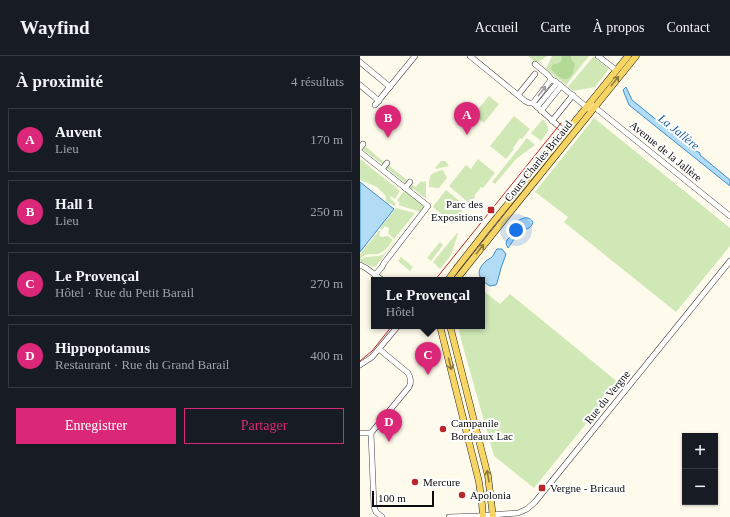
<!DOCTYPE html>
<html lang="fr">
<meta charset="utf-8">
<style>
body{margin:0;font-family:"Times New Roman",serif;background:#20242c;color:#f1f3f6}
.controls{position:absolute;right:12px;bottom:12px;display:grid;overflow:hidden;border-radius:0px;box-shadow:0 1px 3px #0004}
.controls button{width:36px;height:36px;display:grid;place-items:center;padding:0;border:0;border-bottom:1px solid #363941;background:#171b24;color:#f1f3f6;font:20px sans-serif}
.scale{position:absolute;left:12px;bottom:10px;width:62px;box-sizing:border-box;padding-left:4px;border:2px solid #0c0c0c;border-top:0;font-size:11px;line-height:14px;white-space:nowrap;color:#0c0c0c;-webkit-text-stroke:3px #fff;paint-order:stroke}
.you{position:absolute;left:156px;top:174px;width:14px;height:14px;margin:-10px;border:3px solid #fff;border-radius:50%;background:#1a73e8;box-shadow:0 0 0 6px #1a73e833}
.badge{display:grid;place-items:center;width:26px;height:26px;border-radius:50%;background:#db2777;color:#fff;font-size:13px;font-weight:700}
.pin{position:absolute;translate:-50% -33px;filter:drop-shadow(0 1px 2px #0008)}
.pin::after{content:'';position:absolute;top:21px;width:14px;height:12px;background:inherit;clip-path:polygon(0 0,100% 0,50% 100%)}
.popup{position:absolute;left:11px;top:221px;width:114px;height:52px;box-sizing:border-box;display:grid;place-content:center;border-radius:0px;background:#171b24;filter:drop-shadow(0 1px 3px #0005);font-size:13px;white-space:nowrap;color:#9ea1a6}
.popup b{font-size:15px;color:#f1f3f6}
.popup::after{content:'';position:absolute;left:50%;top:100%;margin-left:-8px;border:8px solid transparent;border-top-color:#171b24}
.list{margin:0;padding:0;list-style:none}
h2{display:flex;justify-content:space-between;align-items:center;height:52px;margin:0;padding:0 16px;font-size:17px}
h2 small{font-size:13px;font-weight:400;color:#9ea1a6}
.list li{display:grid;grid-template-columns:26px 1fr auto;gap:12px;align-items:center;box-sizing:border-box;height:64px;margin:0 8px 8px;padding:0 8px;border:1px solid #363941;border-radius:0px}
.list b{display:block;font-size:15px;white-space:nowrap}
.list p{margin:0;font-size:13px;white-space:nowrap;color:#9ea1a6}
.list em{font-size:13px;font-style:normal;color:#9ea1a6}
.actions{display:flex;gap:8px;padding:12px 16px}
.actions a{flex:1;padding:9px 0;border:1px solid #db2777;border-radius:0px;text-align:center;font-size:14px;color:#db2777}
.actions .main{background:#db2777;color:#fff}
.map{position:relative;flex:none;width:370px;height:461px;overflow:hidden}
header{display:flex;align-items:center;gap:24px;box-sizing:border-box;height:56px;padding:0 20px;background:#171b24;border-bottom:1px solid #363941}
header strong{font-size:19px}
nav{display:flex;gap:22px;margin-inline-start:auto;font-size:14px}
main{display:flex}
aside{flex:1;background:#171b24}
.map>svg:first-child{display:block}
.green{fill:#cfe8b6}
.forest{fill:#b3d996}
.water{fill:#b2dbf5;stroke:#3a8fcb}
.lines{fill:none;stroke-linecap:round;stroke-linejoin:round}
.minor-casing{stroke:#3f3f3f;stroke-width:6}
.major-casing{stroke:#1d1d1d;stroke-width:7}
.minor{stroke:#fff;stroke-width:5}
.major{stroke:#f6d564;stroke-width:6}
.tram{stroke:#ba272b;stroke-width:1}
.oneway{stroke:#8d7b3c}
.oneway2{stroke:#9e9e9e}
.poi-dot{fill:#ba272b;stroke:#fff;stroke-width:1.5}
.labels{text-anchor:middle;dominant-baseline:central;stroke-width:4;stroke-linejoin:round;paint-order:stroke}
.street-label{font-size:11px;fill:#0c0c0c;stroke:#fff}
.poi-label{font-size:11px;fill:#0c0c0c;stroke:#fff;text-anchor:start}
.water-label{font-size:12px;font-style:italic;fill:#18609c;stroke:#fff}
</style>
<header>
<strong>Wayfind</strong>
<nav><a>Accueil</a><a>Carte</a><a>À propos</a><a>Contact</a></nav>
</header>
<main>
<aside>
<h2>À proximité<small>4 résultats</small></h2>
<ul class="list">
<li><span class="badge">A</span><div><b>Auvent</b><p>Lieu</p></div><em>170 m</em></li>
<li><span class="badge">B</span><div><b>Hall 1</b><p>Lieu</p></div><em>250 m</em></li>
<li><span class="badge">C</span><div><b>Le Provençal</b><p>Hôtel · Rue du Petit Barail</p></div><em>270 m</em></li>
<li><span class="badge">D</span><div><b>Hippopotamus</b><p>Restaurant · Rue du Grand Barail</p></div><em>400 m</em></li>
</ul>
<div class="actions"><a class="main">Enregistrer</a><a>Partager</a></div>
</aside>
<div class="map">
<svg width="370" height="461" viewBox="0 0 370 461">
<rect width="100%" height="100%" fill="#fffbec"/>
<g class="green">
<polygon points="168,0 187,0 177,7"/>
<polygon points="192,0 229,0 206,29 186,13"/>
<polygon points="233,1 234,1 249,13 235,31 213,35 208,31"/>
<polygon points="129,40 139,48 124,67 113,59"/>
<polygon points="154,60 170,73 162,83 160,82 153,92 154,93 146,103 130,90"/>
<polygon points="234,62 370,172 370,190 316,256 204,166 208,161 175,136"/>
<polygon points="183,63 188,71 188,75 181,85 171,77"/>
<polygon points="167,82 175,89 156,103 135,128 132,126"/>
<polygon points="5,90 24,106 22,108 2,93"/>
<polygon points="0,103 40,135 35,143 31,140 30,142 36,148 35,150 25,145 26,143 26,140 17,131 0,124"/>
<polygon points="118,103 135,117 123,132 121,131 114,140 115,141 110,148 89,130 106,109 111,113"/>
<polygon points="81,105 85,105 89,110 76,113 75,112"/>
<polygon points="28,109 47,124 45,127 26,112"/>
<path d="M83 114 87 122 79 132 69 131C69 119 70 117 83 114Z"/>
<polygon points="61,125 63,126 66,125 66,143 54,133 53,134 49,131 51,128 56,131"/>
<polygon points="45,134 63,149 63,152 61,156 38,149 40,147 37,144"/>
<polygon points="86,134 107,151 106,153 104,152 95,163 96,165 93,168 73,151 74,149"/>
<polygon points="36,152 55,157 34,183 28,177 29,172 25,170 22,174 20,172"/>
<path d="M19 175H21L19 179 21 181 28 180 33 184C30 188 26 194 22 196 15 201 8 195 1 202L2 203C8 199 17 202 24 198 28 195 31 189 35 185V186L15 211C9 211 6 206 0 206V198Z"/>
<polygon points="97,177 98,178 91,199 80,213 73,206"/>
<polygon points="80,186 83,189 71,205 67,202"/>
<polygon points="41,201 53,211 50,215 38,205"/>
<polygon points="122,234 140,248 150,238 259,327 174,432 134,400 102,287 98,270 122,270"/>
</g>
<path class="forest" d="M202 0H211V3L215 8C214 16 210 27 201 22 197 20 194 16 191 13L192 9C198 7 202 8 202 0Z"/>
<g class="water">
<polygon points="266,31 272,44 331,92 340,97 340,99 370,124 370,130 269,49 263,34"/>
<polygon points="0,126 34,153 0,196"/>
<path d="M164 162C168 161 171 163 173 166 171 176 160 173 153 173 154 166 158 164 164 162Z"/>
<polygon points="153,178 157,179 148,192 146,188 147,184"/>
<path d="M137 193H142L146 198 141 212 137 227 136 229 130 230C118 223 115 215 126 205 128 203 130 203 132 201 134 199 135 195 137 193Z"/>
</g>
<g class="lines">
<g class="minor-casing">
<g id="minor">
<polyline points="110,0 165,45 169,47 173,47"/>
<polyline points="238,0 256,14"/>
<polyline points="0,6 30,31"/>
<polyline points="175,8 188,19 192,24"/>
<polyline points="0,29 19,45"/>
<polyline points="158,39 175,18"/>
<polyline points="15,49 55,0"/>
<polyline points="232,49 370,160"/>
<polyline points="177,51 197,27"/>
<polyline points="181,55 201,30"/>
<polyline points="192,65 213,39"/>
<polyline points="205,76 173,47 190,25 192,24 195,25 229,53"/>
<polyline points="0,92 3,88"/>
<polyline points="0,96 68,150 24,207 22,211 15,219"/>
<polyline points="22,113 27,107"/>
<polyline points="45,132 50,126"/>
<polyline points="0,209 6,212 22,224"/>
<polyline points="0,309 12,301 38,270"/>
<polyline points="0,377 11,377 14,451 16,456 22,461"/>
<path d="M11 377 49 331C52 326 51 322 48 317L19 293"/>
<polyline points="89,461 118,460 158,457 167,453 175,446 370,205"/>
</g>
</g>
<g class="major-casing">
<g id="major">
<polyline points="88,224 96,213 125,176 268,0"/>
<polyline points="96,224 155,150 276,0"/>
<polyline points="80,270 119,426 122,448 123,461"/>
<polyline points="90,270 128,420 133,461"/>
</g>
</g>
<use href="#minor" class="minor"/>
<use href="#major" class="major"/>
<g class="tram">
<polyline points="75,224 201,67"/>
<polyline points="0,305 12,295 32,270"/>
</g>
</g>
<defs><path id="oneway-shaft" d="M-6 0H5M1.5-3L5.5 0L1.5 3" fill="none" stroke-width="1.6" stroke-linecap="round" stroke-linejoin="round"/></defs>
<g class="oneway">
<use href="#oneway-shaft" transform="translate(255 25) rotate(-51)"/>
<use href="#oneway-shaft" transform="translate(120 193) rotate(-51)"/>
<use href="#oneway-shaft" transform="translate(90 308) rotate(76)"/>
<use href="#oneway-shaft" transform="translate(128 420) rotate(-100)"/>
</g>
<use class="oneway2" href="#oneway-shaft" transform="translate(182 35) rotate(-52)"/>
<g class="poi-dot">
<rect x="127" y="150" width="8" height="8" rx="2"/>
<circle cx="83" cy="373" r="4"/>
<circle cx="55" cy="426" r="4"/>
<rect x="178" y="428" width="8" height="8" rx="2"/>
<circle cx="102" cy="439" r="4"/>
</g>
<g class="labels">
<g class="street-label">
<text transform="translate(306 95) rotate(39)">Avenue de la Jallère</text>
<text transform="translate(178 105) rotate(-51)">Cours Charles Bricaud</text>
<text transform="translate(247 341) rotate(-51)">Rue du Vergne</text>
</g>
<g class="poi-label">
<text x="123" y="148" text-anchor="end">Parc des<tspan x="123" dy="13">Expositions</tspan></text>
<text x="91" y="367">Campanile<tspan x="91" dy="13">Bordeaux Lac</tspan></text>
<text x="63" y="426">Mercure</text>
<text x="190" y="432">Vergne - Bricaud</text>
<text x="110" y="439">Apolonia</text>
</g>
<g class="water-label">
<text transform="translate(319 76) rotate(39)">La Jallère</text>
</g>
</g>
</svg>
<div class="controls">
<button>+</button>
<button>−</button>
</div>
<div class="scale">100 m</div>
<div class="you"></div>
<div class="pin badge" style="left:107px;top:79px">A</div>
<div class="pin badge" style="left:28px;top:82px">B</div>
<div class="pin badge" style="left:68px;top:319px">C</div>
<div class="popup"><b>Le Provençal</b>Hôtel</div>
<div class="pin badge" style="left:29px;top:386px">D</div>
</div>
</main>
